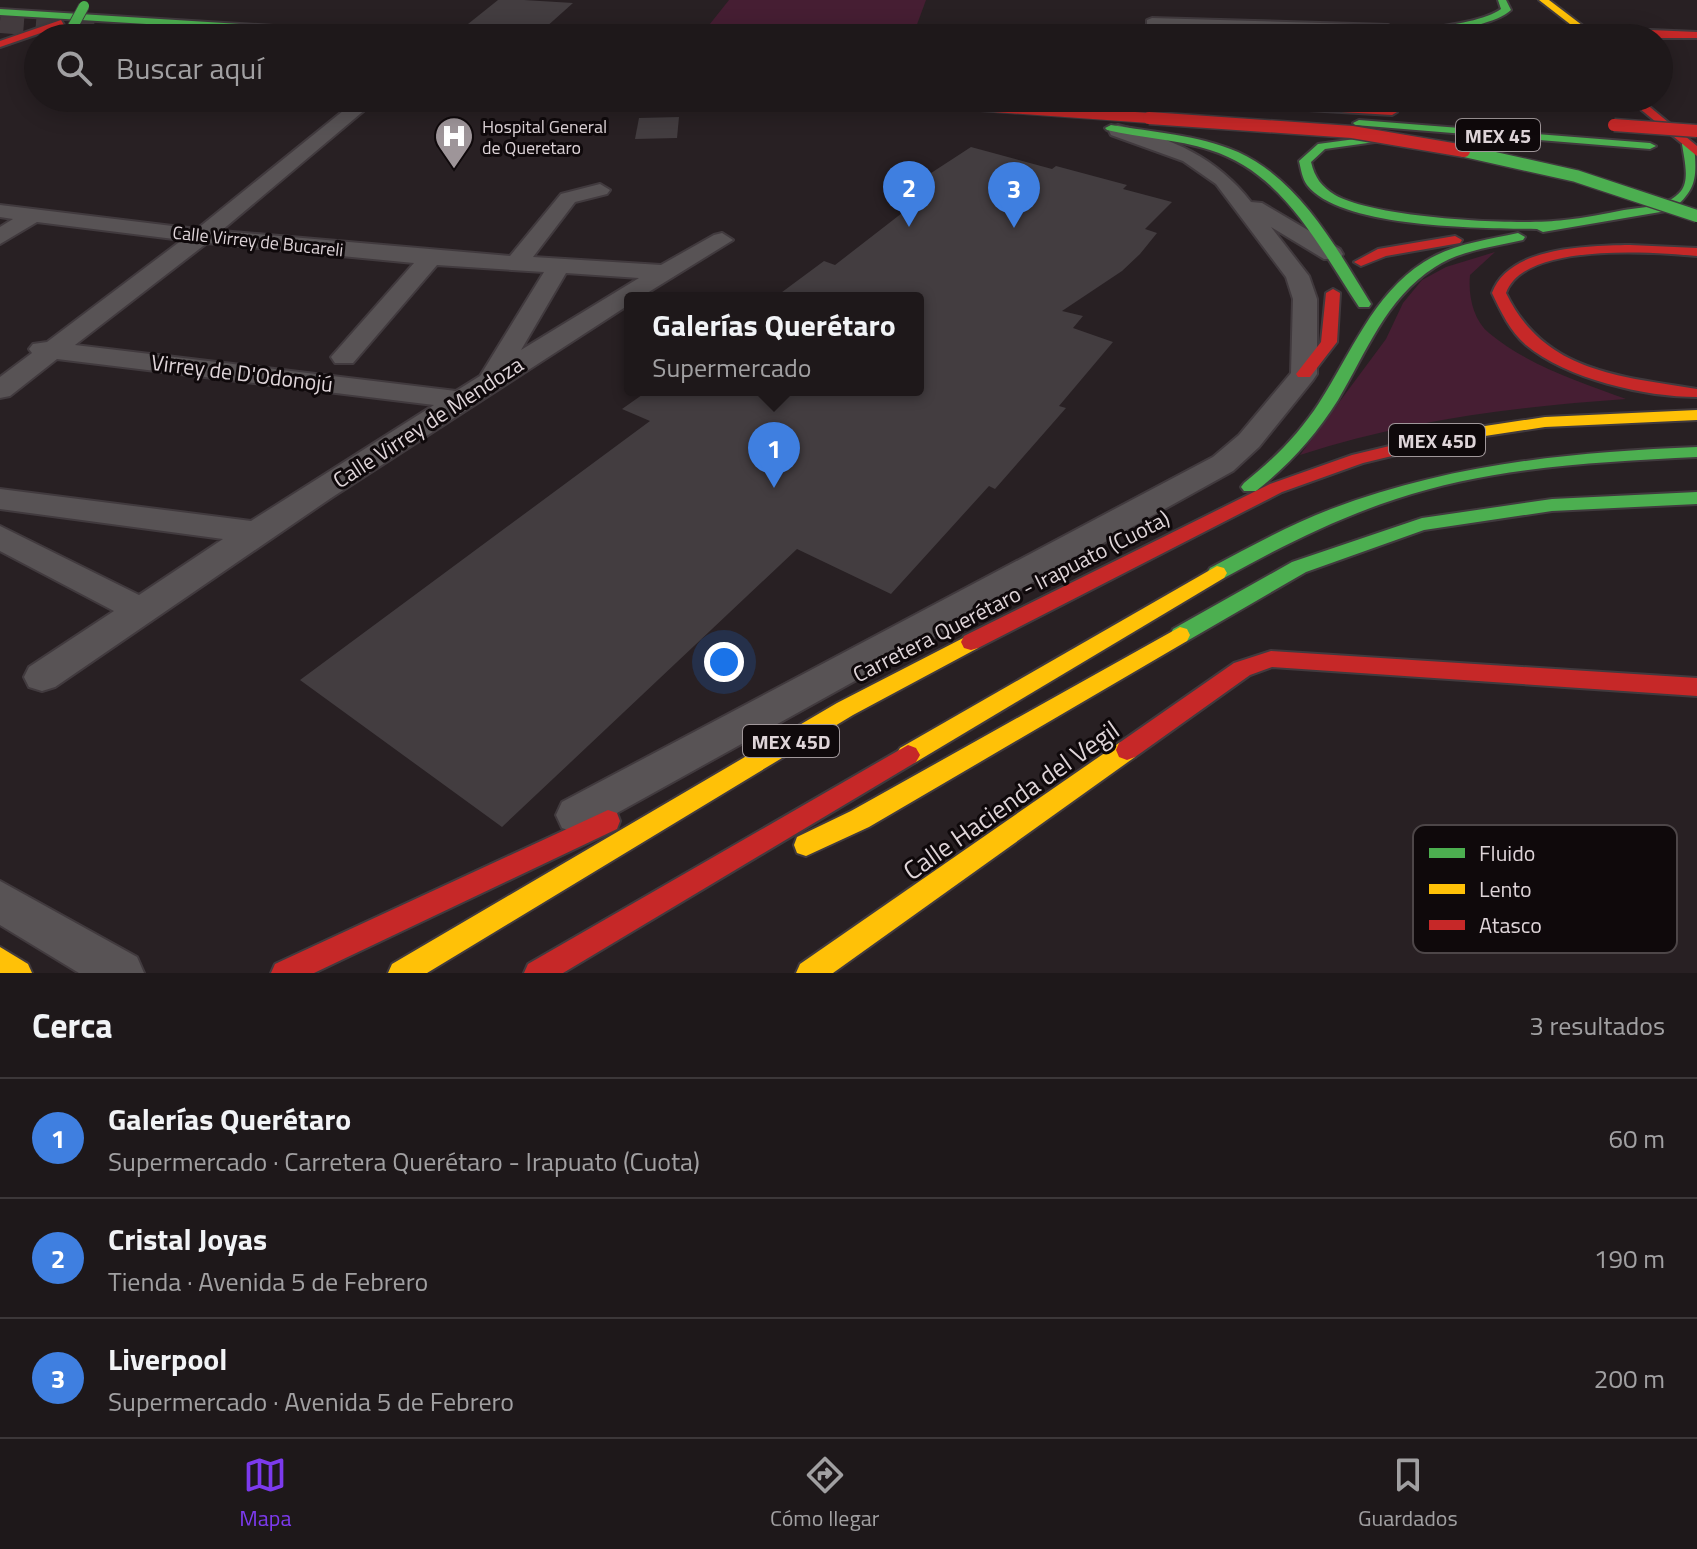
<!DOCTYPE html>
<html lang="es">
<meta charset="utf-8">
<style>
body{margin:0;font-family:"Titillium Web",sans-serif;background:#262123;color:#f1f3f6}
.you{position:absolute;left:724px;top:662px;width:28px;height:28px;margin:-20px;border:6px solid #fff;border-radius:50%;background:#1a73e8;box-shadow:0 0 0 12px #1a73e833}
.badge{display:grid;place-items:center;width:52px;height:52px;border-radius:50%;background:#7c3aed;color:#fff;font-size:26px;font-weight:700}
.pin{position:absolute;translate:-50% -66px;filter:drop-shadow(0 2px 4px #0008)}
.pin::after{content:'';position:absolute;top:42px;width:28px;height:24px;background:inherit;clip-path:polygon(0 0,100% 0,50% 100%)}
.popup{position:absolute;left:624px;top:292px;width:300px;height:104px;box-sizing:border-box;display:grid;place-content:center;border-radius:8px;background:#1e181a;filter:drop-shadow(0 2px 6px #0005);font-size:26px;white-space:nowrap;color:#a1a0a2}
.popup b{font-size:30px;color:#f1f3f6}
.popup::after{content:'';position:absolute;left:50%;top:100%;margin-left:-16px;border:16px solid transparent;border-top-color:#1e181a}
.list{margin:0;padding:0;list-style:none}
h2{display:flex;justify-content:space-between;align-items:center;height:104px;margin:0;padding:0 32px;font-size:34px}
h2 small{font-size:26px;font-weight:400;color:#a1a0a2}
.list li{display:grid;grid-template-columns:52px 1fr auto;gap:24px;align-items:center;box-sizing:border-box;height:120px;padding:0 32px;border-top:2px solid #3c3739}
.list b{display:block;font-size:30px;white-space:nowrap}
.list p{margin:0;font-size:26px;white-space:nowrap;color:#a1a0a2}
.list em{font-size:26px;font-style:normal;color:#a1a0a2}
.icon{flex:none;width:44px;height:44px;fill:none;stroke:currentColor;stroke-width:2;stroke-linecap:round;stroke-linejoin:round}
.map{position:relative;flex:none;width:1697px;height:973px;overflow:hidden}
.search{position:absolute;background:#1e181a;box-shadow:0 4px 20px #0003;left:24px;right:24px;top:24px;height:88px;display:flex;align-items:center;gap:20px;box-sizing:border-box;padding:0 28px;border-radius:44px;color:#a1a0a2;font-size:30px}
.sheet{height:464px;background:#1e181a}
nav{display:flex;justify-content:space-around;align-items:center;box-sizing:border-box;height:112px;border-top:2px solid #3c3739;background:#1e181a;font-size:22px;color:#a1a0a2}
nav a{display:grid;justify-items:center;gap:4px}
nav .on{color:#7c3aed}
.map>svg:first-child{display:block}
.green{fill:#461e33}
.building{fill:#433d40}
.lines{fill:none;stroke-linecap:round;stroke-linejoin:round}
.highway-tunnel{stroke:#433b3e;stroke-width:24;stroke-dasharray:24 12;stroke-linecap:butt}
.street-casing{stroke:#413a3e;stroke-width:4}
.fast-casing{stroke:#413a3e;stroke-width:4}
.slow-casing{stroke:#413a3e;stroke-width:4}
.jam-casing{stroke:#413a3e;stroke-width:4}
.street{fill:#585355;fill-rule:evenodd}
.fast{fill:#4caf50;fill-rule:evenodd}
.slow{fill:#ffc107;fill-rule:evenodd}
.jam{fill:#c62828;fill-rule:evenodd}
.fast-bridge-far1-casing{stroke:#413a3e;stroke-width:12;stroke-linecap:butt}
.fast-bridge-casing{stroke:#413a3e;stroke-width:15;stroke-linecap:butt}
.jam-bridge-far1-casing{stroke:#413a3e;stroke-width:12;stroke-linecap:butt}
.jam-bridge-casing{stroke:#413a3e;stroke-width:15;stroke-linecap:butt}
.fast-bridge-far1{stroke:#4caf50;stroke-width:10}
.fast-bridge{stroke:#4caf50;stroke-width:12}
.jam-bridge-far1{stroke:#c62828;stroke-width:10}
.jam-bridge{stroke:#c62828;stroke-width:12}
.labels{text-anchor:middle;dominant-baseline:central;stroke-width:6;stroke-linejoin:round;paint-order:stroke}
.far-poi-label{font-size:18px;fill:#ded4d8;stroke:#0f090b;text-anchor:start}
.far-street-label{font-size:18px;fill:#ded4d8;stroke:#0f090b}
.shield{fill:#0f090b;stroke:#a0979a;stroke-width:2}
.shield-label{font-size:20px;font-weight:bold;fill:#ded4d8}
.street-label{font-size:22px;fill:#ded4d8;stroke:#0f090b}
.near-street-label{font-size:26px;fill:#ded4d8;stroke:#0f090b}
.key{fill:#0f090b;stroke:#4d4648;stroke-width:2}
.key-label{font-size:22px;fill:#ded4d8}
</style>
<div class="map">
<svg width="1697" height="973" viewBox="0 0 1697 973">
<rect width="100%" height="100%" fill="#282023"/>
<g class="green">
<polygon points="729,0 926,0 912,38 774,38 702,34"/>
<path d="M1495 252 1470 275C1468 295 1473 320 1489 333 1527 365 1580 382 1626 399 1513 407 1408 420 1300 455L1386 339 1403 303 1422 280 1446 267Z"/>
</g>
<g class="building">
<polygon points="498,0 524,0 573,3 535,37 458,32"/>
<polygon points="679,117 677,138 635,139 639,118"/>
<polygon points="971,147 1052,169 1056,166 1127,185 1123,189 1172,202 1145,229 1157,233 1140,254 1122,271 1062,311 1083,316 1073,328 1113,342 1059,406 1066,408 995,489 989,486 891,594 797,549 502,827 300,680 650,421 622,409 649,390 918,390 918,298 774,298 824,261 835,265 924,196 922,182 928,175"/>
</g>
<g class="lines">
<polyline class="highway-tunnel" points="0,21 94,28"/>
<g class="street-casing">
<g id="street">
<polygon points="1152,18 1388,25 1396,30 1388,35 1147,26 1147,20"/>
<path d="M359 98H379L221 231 510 256 561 194 600 184 610 190 607 194 575 202 533 257 661 265 714 235 722 233 733 240 639 298H630V304L331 498 55 687 42 691 29 687 24 677 29 667 114 611 0 551V526L139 595 223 539 0 509V489L251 521 434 405 57 359 10 396 0 398V377L32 353 29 349 33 344 47 342 182 240 37 222 0 244V227L13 219 0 217V205L197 229ZM207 243 414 263 331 357 335 363H353L437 265 544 272 480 376 456 391 75 345ZM566 273 639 278 521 350Z"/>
<path d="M1118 125C1173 139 1216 157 1251 202L1262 203 1340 249 1343 254 1340 259H1324L1271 227 1309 276 1317 299V374L1313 380 1259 447 1233 471 590 828 576 833 562 828 556 815 562 802 1213 457 1239 435 1291 373 1293 299 1286 277 1216 184 1183 161 1111 135 1109 131 1111 127Z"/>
<polygon points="0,881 137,957 144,973 79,973 0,925"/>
</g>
</g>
<g class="fast-casing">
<g id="fast">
<path d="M1498 0H1506L1511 10C1484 35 1373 38 1335 38L1340 35C1379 31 1471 30 1501 9Z"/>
<polygon points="0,9 417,35 422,38 371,38 0,15"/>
<polygon points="1359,120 1650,143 1656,146 1650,149 1355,125 1353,123"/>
<path d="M1111 125C1153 132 1198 135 1238 152 1300 180 1337 249 1371 304L1369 307H1359C1319 247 1284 173 1210 150 1176 139 1141 138 1107 130L1105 128Z"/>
<path d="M1385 135 1389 136V140L1325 149 1311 162C1315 178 1321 186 1335 195 1375 218 1517 226 1564 220 1584 218 1604 214 1624 210 1643 207 1668 207 1681 191 1690 180 1684 158 1682 144L1688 141 1694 144C1697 178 1697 189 1672 210L1543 232 1537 229C1484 228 1341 229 1307 185 1302 178 1301 169 1299 161L1318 144Z"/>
<path d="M1518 233 1525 237 1523 240C1493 247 1461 250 1435 267 1386 298 1366 353 1338 400 1316 435 1289 465 1256 491H1244L1241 487 1244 483C1273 460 1299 434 1319 403 1351 354 1373 294 1424 262 1452 244 1487 240 1518 233Z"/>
<path d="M1697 447V457C1596 462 1492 467 1396 499 1335 519 1280 547 1224 578H1210L1207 573 1210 568C1250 547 1289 525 1331 509 1450 464 1571 452 1697 447Z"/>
<polygon points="1697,492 1697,504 1552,511 1424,530 1306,572 1187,641 1180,643 1173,641 1170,635 1173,629 1292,562 1422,518 1552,499"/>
</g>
</g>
<g class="slow-casing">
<g id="slow">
<polygon points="1539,0 1549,0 1599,38 1588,38"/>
<polygon points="94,27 222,35 227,38 97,32 92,29"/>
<polygon points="771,98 916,104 921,107 916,110 776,101"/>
<polygon points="1037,98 1163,104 1168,107 1163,110 1042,101"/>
<polygon points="1697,410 1697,420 1545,427 1452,441 1443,436 1452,431 1545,417"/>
<polygon points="1217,566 1224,568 1227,573 1224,578 916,762 908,765 900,762 896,755 900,748"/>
<polygon points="1180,627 1187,629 1190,635 1187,641 869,827 806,856 797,853 794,845 797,837 851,811"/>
<polygon points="971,634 978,636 981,642 978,648 853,715 427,973 388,973 392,964 837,703"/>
<polygon points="1127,740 1135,743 1138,750 1135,757 833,973 796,973 800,964 1119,743"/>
<polygon points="0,947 28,964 32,973 0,973"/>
</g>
</g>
<g class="jam-casing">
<g id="jam">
<polygon points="61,20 64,25 0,47 0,41"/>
<polygon points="1650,30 1697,32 1697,38 1629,38"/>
<polygon points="1389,32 1525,35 1530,38 1362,38"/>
<polygon points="1154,98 1213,98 1392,109 1397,112 1392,115 1159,101"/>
<polygon points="1627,98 1639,98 1697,146 1697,156"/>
<polygon points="1455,236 1462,240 1460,243 1386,256 1361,266 1354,262 1378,249"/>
<path d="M1630 245 1697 248V256C1653 252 1524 242 1506 293 1544 372 1619 376 1697 389V397C1645 397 1567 379 1526 345 1510 331 1501 312 1492 293 1509 246 1588 246 1630 245Z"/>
<polygon points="1333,289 1340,293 1337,342 1310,377 1298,377 1296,374 1321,342 1326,293"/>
<polygon points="1452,431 1458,432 1461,436 1458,440 1363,463 1282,492 978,648 971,650 964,648 961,642 964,636 1270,484 1352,455"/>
<polygon points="1271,651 1697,678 1697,696 1272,667 1250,675 1135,757 1127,760 1119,757 1116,750 1119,743 1234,663"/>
<polygon points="908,745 916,748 920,755 916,762 563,973 524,973 528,964"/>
<polygon points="608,810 617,813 620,821 617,829 314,973 271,973 275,964"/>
</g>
</g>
<use href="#street" class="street"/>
<use href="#fast" class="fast"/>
<use href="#slow" class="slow"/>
<use href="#jam" class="jam"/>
<g class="fast-bridge-far1-casing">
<polyline id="fast-bridge-far1" points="84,6 71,30 84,38"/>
</g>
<g class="fast-bridge-casing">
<polyline id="fast-bridge" points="1464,151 1576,176 1697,216"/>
</g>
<g class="jam-bridge-far1-casing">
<polyline id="jam-bridge-far1" points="869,98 1177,120"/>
</g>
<g class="jam-bridge-casing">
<g id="jam-bridge">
<polyline points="1149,118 1352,132 1464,151"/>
<polyline points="1614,125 1697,131"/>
</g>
</g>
<use href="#fast-bridge-far1" class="fast-bridge-far1"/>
<use href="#fast-bridge" class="fast-bridge"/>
<use href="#jam-bridge-far1" class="jam-bridge-far1"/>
<use href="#jam-bridge" class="jam-bridge"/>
</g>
<defs>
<g id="hospital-pin" transform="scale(2)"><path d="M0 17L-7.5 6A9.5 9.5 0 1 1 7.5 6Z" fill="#9e9599" stroke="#0f090b"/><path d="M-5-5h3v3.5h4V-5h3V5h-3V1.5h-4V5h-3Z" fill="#fff"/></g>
</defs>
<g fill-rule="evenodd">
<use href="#hospital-pin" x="454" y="136"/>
</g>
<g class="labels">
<g class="far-poi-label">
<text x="482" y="126">Hospital General<tspan x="482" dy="21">de Queretaro</tspan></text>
</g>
<g class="far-street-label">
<text transform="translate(258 241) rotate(6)">Calle Virrey de Bucareli</text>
</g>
<g class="shield">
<rect x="1456" y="119" width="84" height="32" rx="6"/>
<rect x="1389" y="424" width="96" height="32" rx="6"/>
<rect x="743" y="725" width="96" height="32" rx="6"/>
</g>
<g class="shield-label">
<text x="1498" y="135">MEX 45</text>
<text x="1437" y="440">MEX 45D</text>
<text x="791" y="741">MEX 45D</text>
</g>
<g class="street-label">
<text transform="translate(242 373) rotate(7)">Virrey de D'Odonojú</text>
<text transform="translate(428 422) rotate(-33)">Calle Virrey de Mendoza</text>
<text transform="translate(1011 596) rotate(-27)">Carretera Querétaro - Irapuato (Cuota)</text>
</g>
<g class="near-street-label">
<text transform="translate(1011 800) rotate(-35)">Calle Hacienda del Vegil</text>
</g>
</g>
<rect x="1413" y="825" width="264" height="128" rx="12" class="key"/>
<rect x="1429" y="848" width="36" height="10" fill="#4caf50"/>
<rect x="1429" y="884" width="36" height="10" fill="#ffc107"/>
<rect x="1429" y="920" width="36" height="10" fill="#c62828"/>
<g class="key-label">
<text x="1479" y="861">Fluido</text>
<text x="1479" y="897">Lento</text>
<text x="1479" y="933">Atasco</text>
</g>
</svg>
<div class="you"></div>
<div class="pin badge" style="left:774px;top:488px;background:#3f7fe0">1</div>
<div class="popup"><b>Galerías Querétaro</b>Supermercado</div>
<div class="pin badge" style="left:909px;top:227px;background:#3f7fe0">2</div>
<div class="pin badge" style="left:1014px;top:228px;background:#3f7fe0">3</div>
<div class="search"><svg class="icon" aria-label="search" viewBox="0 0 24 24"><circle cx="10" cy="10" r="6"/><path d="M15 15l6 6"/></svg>Buscar aquí</div>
</div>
<section class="sheet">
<h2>Cerca<small>3 resultados</small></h2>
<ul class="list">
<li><span class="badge" style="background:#3f7fe0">1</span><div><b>Galerías Querétaro</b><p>Supermercado · Carretera Querétaro - Irapuato (Cuota)</p></div><em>60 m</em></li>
<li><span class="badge" style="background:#3f7fe0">2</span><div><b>Cristal Joyas</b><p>Tienda · Avenida 5 de Febrero</p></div><em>190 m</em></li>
<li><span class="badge" style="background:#3f7fe0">3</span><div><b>Liverpool</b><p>Supermercado · Avenida 5 de Febrero</p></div><em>200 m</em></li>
</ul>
</section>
<nav>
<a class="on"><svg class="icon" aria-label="map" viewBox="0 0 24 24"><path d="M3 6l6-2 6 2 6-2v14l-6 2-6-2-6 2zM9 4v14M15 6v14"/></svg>Mapa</a>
<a><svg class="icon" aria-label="directions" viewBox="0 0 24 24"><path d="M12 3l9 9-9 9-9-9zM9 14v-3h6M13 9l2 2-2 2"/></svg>Cómo llegar</a>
<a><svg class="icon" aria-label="saved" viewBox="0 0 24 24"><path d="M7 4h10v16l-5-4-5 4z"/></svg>Guardados</a>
</nav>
